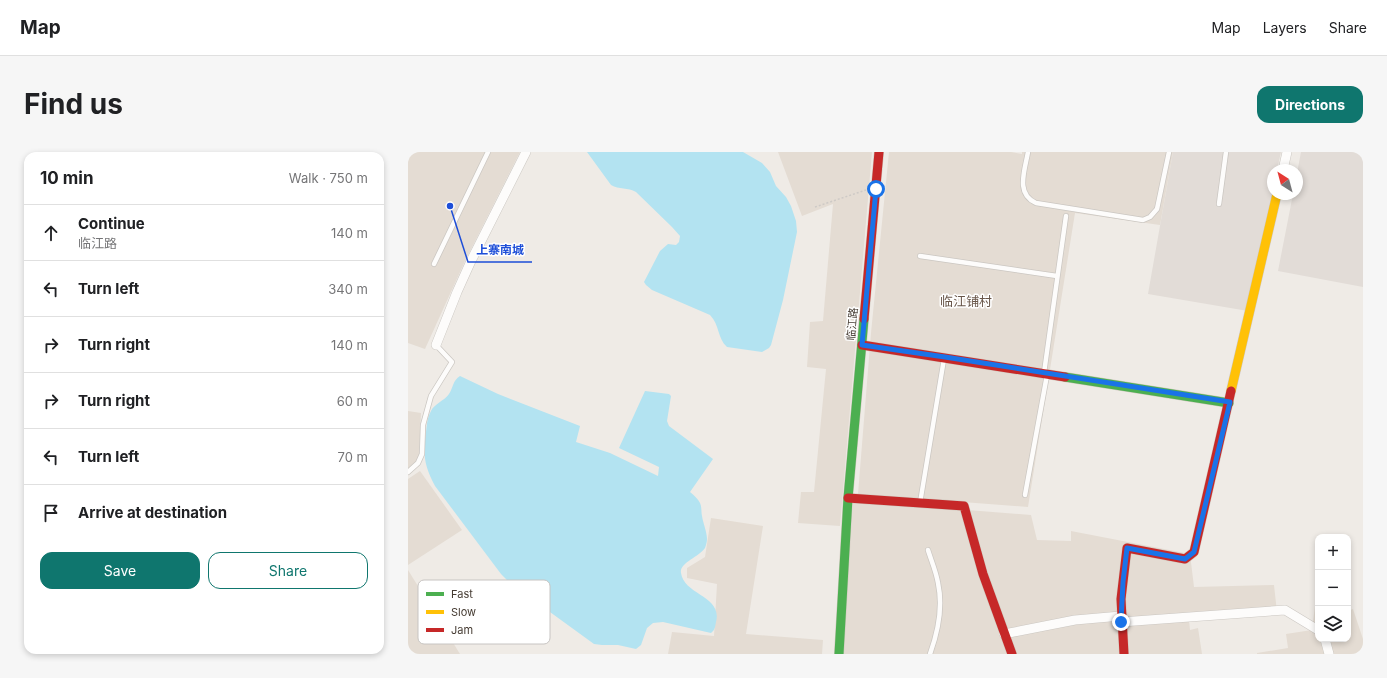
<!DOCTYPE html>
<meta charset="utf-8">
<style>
body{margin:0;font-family:Inter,"Noto Sans SC",sans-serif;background:#f6f6f6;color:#202124}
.controls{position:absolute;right:12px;bottom:12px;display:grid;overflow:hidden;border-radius:8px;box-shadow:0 2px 6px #0003}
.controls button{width:36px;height:36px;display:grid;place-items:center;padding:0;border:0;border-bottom:1px solid #e0e0e0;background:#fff;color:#202124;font:20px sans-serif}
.compass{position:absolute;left:859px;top:12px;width:36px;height:36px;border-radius:50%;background:#fff;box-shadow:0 2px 6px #0003;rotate:324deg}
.stop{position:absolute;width:12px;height:12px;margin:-9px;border:3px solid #1a73e8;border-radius:50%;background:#fff}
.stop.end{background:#1a73e8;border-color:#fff;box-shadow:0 1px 4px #0008}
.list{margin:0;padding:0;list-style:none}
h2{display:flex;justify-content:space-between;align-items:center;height:52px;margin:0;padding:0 16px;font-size:17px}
h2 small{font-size:13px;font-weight:400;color:#757577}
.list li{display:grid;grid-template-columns:26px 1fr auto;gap:12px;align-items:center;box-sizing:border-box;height:56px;padding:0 16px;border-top:1px solid #e0e0e0}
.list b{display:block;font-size:15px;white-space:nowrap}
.list p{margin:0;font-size:13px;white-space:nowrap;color:#757577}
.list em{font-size:13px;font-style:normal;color:#757577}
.actions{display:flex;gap:8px;padding:12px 16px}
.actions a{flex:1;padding:9px 0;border:1px solid #0f766e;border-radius:12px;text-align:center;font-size:14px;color:#0f766e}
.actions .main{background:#0f766e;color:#fff}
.icon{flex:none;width:22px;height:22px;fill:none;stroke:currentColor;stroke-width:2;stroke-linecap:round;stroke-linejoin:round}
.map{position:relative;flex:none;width:955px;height:502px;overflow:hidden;border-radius:12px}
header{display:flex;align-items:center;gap:24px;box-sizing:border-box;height:56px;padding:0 20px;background:#fff;border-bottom:1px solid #e0e0e0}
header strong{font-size:19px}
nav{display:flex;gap:22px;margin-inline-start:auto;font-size:14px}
.intro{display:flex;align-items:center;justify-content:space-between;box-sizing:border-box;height:96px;padding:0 24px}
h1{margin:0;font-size:28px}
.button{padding:10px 18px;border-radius:12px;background:#0f766e;color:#fff;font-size:14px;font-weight:700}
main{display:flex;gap:24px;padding:0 24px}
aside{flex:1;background:#fff;border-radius:12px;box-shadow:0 2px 6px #0003}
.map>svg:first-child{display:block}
.residential{fill:#e4dcd3}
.industrial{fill:#e2dcd7}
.water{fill:#b3e3f1}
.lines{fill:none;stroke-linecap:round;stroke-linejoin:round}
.lane-casing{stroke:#cbc7c2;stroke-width:6}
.street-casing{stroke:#cbc7c2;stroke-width:10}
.fast-casing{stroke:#d0c8be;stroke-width:10}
.slow-casing{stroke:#d0c8be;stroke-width:10}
.jam-casing{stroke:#d0c8be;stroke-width:10}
.path{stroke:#cecac6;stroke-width:1.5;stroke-dasharray:2 2;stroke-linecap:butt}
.lane{stroke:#fdfcfb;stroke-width:4.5}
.street{stroke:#fdfcfb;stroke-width:9}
.fast{stroke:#4caf50;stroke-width:9}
.slow{stroke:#ffc107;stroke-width:9}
.jam{stroke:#c62828;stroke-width:9}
.route{stroke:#1a73e8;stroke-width:5}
.labels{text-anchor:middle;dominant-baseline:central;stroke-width:3;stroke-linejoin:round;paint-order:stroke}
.street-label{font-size:11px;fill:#453b32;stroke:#fff}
.quarter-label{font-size:13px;fill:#685649;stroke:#fff}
.key{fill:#fff;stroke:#c7c4c2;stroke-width:1}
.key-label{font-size:11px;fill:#453b32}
.leader{fill:none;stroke:#1d4ed8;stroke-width:1.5}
.callout-dot{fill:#1d4ed8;stroke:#fff;stroke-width:1.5}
.callout-label{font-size:12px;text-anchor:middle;font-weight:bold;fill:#1d4ed8;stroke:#fff;stroke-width:3;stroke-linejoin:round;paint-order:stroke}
</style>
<header>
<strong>Map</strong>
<nav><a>Map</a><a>Layers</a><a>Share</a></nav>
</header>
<div class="intro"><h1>Find us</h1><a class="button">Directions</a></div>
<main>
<aside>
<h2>10 min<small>Walk · 750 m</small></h2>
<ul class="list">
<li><svg class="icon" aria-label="ahead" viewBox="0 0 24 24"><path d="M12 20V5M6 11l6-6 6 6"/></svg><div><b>Continue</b><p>临江路</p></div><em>140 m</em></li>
<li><svg class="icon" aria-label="left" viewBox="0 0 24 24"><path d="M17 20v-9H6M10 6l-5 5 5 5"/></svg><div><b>Turn left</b></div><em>340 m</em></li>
<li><svg class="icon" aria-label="right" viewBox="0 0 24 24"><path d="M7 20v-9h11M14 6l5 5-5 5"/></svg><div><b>Turn right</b></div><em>140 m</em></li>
<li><svg class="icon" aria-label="right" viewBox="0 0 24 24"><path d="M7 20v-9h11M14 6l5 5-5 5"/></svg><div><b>Turn right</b></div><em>60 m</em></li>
<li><svg class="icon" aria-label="left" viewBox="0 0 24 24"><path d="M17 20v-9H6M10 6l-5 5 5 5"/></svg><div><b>Turn left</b></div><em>70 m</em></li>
<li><svg class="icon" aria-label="arrive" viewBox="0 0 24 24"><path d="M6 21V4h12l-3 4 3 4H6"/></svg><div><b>Arrive at destination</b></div></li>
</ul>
<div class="actions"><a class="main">Save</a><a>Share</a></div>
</aside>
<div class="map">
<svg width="955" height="502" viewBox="0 0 955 502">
<rect width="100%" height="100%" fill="#efebe6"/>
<g class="residential">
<polygon points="0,0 112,0 57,109 17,197 0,191"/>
<polygon points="370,0 464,0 432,374 390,371 393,340 406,340 418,217 399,215 402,170 415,169 425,52 394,64"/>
<polygon points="481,0 603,0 614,2 614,0 765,0 752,73 667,61 620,355 450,342 463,181"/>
<polygon points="0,259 13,261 11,306 8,311 0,317"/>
<polygon points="12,319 54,378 0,413 0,327"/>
<polygon points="445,349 623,363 629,388 663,389 663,379 782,402 786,435 866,433 869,460 781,468 782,478 790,476 794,502 435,502"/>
<polygon points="303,366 355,374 338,482 415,488 414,502 260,502 264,480 306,484 309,432 279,426 279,416 297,405"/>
<polygon points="0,418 52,502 0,502"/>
<polygon points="907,454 910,454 910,487 940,487 940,459 945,457 955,487 955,502 849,502 849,501 880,496 878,482 904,478"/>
</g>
<g class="industrial">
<polygon points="765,0 873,0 869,18 865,18 865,38 840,159 740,142"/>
<polygon points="893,0 955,0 955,135 870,119 885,42 889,42 889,21"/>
</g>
<g class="water">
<path d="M179 0H335L354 11 362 20 368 34 378 45 383 54 388 69 389 80 375 148 363 193 361 196 354 200 319 195C309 186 312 173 302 163L244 138 238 133 236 130 252 99 260 92 268 93 271 90 272 84 264 75 228 40C220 35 211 38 203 33Z"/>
<path d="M52 224 90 242 172 274 168 290 202 301 250 324 251 315 211 296 237 239 261 242 263 244 259 269 261 274 305 307 282 340C286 343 290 347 292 351 294 355 293 360 294 364 295 371 299 380 299 387 299 390 298 393 297 396 291 405 271 411 273 421 276 443 315 444 308 470 307 475 307 478 303 481L255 470 245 471 239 476 233 493 228 497 210 493H194L186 492 102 431 93 422 27 334C16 313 15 304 18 280 19 273 19 266 23 259 26 252 36 249 41 242 45 236 45 228 52 224Z"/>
</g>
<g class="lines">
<g class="lane-casing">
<g id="lane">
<path d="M620 0C617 18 607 42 628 51L735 68 742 65 749 57 761 0"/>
<polyline points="811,52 818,0"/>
<polyline points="512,104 649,124"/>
<polyline points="26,112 80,0"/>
<polyline points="636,221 658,64"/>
<polyline points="0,320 10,311 14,302 15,273 23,244 44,210 28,193"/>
<polyline points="617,343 639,223"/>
<polyline points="512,351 536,207"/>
<path d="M520 398C523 408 528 419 530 431 535 454 530 480 522 502"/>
</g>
</g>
<g class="street-casing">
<g id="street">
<polyline points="875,18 879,0"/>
<polyline points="28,193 49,140 63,109 118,0"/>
<polyline points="713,470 877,458 910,478"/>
<polyline points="596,482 667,468 713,464"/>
<polyline points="917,487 921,502"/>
</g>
</g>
<g class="fast-casing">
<g id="fast">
<polyline points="657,225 821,251"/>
<polyline points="431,502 440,346 456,167"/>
</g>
</g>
<g class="slow-casing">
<polyline id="slow" points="823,239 869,42"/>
</g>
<g class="jam-casing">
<g id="jam">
<polyline points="456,167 471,0"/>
<polyline points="454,193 657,225"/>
<polyline points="440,346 556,354 575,422 604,502"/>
<polyline points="716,502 713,447 719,396 777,407 786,400 823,239"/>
</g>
</g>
<polyline class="path" points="407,55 458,38"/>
<use href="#lane" class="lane"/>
<use href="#street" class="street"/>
<use href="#fast" class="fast"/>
<use href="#slow" class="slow"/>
<use href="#jam" class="jam"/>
</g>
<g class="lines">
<polyline class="route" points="468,37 454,193 537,205 822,250 786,400 777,407 719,396 715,430 713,470"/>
</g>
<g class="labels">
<g class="street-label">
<text transform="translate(444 172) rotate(-85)">临江路</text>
</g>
<g class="quarter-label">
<text x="558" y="149">临江铺村</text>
</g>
</g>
<rect x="10" y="428" width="132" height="64" rx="6" class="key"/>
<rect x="18" y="440" width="18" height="4" fill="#4caf50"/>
<rect x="18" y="458" width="18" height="4" fill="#ffc107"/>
<rect x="18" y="476" width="18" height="4" fill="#c62828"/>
<g class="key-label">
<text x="43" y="446">Fast</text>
<text x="43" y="464">Slow</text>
<text x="43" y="482">Jam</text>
</g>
<path class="leader" d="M42 54L60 110H124"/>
<circle class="callout-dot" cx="42" cy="54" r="4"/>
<g class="callout-label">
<text x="92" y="102">上寨南城</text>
</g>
</svg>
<div class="controls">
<button>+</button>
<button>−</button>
<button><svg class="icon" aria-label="layers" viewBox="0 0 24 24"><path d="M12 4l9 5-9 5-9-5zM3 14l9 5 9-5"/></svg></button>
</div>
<svg class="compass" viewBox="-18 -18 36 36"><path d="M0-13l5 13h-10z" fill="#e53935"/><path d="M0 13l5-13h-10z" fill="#757577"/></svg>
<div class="stop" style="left:468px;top:37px"></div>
<div class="stop end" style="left:713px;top:470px"></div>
</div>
</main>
